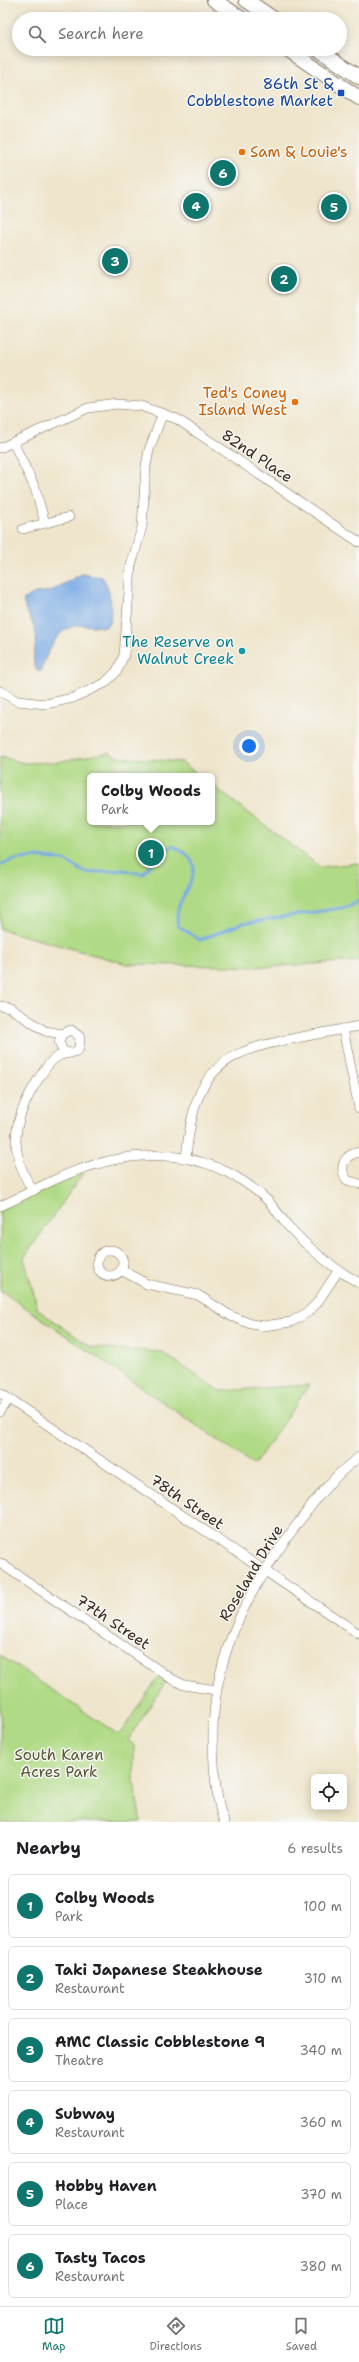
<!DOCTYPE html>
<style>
body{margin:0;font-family:"Shantell Sans",sans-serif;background:#f6f6f6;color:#202124}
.controls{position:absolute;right:12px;bottom:12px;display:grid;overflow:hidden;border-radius:6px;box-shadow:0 2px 10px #0003}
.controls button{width:36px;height:36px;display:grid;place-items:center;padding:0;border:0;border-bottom:1px solid #e0e0e0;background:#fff;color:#202124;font:20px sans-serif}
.you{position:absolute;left:249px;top:746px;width:14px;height:14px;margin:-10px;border:3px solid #fff;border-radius:50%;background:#1a73e8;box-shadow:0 0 0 6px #1a73e833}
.badge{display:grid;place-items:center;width:26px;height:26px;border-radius:50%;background:#0f766e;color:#fff;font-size:13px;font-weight:700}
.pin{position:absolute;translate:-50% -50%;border:2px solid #fff;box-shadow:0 1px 4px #0006}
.popup{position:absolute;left:87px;top:773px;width:128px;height:52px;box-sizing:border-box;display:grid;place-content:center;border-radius:6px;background:#fff;filter:drop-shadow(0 1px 3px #0005);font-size:13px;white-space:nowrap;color:#757577}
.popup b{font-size:15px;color:#202124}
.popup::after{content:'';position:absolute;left:50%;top:100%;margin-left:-8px;border:8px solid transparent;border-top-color:#fff}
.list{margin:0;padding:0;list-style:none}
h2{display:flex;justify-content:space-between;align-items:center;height:52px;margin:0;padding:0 16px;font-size:17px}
h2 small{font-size:13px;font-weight:400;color:#757577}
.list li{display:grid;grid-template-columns:26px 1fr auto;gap:12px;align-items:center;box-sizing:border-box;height:64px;margin:0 8px 8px;padding:0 8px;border:1px solid #e0e0e0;border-radius:6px}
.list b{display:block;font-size:15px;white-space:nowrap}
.list p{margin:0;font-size:13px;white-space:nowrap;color:#757577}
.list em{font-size:13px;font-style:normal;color:#757577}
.icon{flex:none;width:22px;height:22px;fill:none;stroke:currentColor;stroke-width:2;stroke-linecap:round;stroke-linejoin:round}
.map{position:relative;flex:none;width:359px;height:1822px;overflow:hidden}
.search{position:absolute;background:#fff;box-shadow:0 2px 10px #0003;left:12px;right:12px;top:12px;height:44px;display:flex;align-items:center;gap:10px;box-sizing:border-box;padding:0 14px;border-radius:22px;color:#757577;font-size:15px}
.sheet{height:484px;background:#fff}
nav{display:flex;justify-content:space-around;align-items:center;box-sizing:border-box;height:56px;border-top:1px solid #e0e0e0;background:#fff;font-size:11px;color:#757577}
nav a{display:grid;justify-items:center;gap:2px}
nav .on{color:#0f766e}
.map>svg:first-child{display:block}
.green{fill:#b0da85;stroke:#768252}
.water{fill:#7aabe5;stroke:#5a6a82}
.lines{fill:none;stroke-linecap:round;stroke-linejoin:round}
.stream{stroke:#7aabe5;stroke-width:3}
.minor-casing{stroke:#7a6b5b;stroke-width:10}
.primary-casing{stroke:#7a6b5b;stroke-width:16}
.minor{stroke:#fff;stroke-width:9}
.primary{stroke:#fff;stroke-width:14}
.transit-dot{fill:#1a4fb4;stroke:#f6f6f2;stroke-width:1.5}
.food-dot{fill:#e8710a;stroke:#f6f6f2;stroke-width:1.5}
.culture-dot{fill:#0f9aa8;stroke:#f6f6f2;stroke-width:1.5}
.labels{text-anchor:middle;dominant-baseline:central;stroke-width:3;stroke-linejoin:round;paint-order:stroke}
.transit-label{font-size:15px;fill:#164399;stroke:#f6f6f2;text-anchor:end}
.food-label{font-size:15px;fill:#c56008;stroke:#f6f6f2;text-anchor:start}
.street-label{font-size:15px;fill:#3b2a1e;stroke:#f6f6f2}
.culture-label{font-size:15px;fill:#0d838f;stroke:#f6f6f2;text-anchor:end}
.park-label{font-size:15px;fill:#585638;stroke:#f6f6f2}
</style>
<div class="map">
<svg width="359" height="1822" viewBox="0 0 359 1822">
<rect width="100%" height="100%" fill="#f6f6f2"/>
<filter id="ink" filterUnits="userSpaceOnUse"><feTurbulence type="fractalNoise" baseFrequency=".025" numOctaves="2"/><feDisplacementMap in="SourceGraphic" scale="8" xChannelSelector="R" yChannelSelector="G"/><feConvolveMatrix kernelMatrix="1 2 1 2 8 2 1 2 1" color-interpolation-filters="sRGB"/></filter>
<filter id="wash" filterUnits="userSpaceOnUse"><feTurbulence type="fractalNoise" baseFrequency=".012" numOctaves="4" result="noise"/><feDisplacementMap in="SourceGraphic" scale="16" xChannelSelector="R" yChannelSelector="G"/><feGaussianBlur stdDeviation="0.9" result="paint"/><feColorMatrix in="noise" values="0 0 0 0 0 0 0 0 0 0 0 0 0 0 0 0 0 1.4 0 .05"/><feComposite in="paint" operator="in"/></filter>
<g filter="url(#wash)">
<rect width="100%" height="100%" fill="#efe5cc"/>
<g class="green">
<polygon points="109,752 118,757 182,762 200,776 90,776 90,822 212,822 212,785 320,867 359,863 359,961 266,967 127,964 0,929 0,757 25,763 57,762"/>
<polygon points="88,1166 24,1258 38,1310 91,1347 161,1352 220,1391 309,1385 254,1465 0,1290 0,1206"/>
<polygon points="0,1655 119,1735 159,1676 166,1681 128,1740 134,1745 134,1783 141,1822 0,1822"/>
</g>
<path class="water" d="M82 574 102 577C111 589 112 608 110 623L105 627C76 624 63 622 49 651 46 657 42 664 41 671L39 672C28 661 38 646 36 633 34 621 22 609 24 599L35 593 51 591Z"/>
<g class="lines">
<path class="stream" d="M0 865 13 860 37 857 64 860 86 873 123 870 143 874 151 864 172 846C222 868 169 893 178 926L200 940 243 923 341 908 359 901"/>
</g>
</g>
<g filter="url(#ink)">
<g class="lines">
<g class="minor-casing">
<g id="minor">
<polyline points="13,442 35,488 45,523"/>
<polyline points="0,448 88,408 117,404 141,406 177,419 359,542"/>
<polyline points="23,529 69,517"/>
<polyline points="0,691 17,701 46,704 73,698 105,683 117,671 124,655 131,566 142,527 146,466 149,450 163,413"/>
<polyline points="0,1006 10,1008 45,1031 62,1034"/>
<polyline points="343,1029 359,1108"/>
<path d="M359 1152C344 1155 338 1167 347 1180L359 1184"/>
<path d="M186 1158C188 1136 191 1114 200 1093 219 1052 257 1046 296 1038 317 1034 338 1030 359 1026"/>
<path d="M33 1191C8 1151 12 1122 36 1083 41 1075 48 1062 57 1057 64 1052 73 1055 79 1049L80 1037 71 1030 62 1034 59 1042 63 1051 70 1053"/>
<path d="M0 1206C18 1199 34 1189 52 1181 125 1147 202 1142 265 1198 274 1206 280 1217 288 1226 309 1249 333 1268 359 1283"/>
<circle cx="110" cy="1263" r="13"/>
<polyline points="121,1270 147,1284 198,1295 231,1316 251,1324 264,1326 291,1322 308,1312 317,1303 338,1271"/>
<polyline points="0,1393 359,1634"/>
<polyline points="0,1412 9,1399"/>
<polyline points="0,1563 172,1679 184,1685 216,1690"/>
<path d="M224 1822C217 1803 215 1783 214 1763 206 1669 242 1597 298 1523 317 1498 333 1476 359 1457"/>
</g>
</g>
<g class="primary-casing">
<g id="primary">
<polyline points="214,0 242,19"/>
<polyline points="246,0 274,19"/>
<polyline points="287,49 359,98"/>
<polyline points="318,49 359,77"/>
</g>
</g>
<use href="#minor" class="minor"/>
<use href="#primary" class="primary"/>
</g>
</g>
<rect class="transit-dot" x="337" y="89" width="8" height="8" rx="2"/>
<g class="food-dot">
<circle cx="242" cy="152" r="4"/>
<circle cx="295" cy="402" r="4"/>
</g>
<circle class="culture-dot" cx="242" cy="651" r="4"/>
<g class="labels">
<g class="transit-label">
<text x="333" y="84">86th St &amp;<tspan x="333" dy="17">Cobblestone Market</tspan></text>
</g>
<g class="food-label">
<text x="250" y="152">Sam &amp; Louie's</text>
<text x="287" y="393" text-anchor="end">Ted's Coney<tspan x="287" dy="17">Island West</tspan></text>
</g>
<g class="street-label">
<text transform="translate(257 456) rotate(34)">82nd Place</text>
<text transform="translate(187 1502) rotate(34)">78th Street</text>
<text transform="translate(251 1573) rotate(-59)">Roseland Drive</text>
<text transform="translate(113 1622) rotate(34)">77th Street</text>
</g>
<g class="culture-label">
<text x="234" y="642">The Reserve on<tspan x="234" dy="17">Walnut Creek</tspan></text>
</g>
<g class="park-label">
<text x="59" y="1755">South Karen<tspan x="59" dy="17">Acres Park</tspan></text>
</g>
</g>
</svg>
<div class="controls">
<button><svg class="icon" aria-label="locate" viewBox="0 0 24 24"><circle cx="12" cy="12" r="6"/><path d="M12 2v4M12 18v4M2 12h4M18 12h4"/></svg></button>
</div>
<div class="you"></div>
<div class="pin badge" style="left:151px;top:853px">1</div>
<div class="popup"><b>Colby Woods</b>Park</div>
<div class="pin badge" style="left:284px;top:279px">2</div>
<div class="pin badge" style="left:115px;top:261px">3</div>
<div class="pin badge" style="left:196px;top:206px">4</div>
<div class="pin badge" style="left:334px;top:207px">5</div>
<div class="pin badge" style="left:223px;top:173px">6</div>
<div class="search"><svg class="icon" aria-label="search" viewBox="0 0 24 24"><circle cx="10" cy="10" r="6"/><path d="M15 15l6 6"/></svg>Search here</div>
</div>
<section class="sheet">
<h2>Nearby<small>6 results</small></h2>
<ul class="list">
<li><span class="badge">1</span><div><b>Colby Woods</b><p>Park</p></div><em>100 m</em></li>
<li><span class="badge">2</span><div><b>Taki Japanese Steakhouse</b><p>Restaurant</p></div><em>310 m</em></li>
<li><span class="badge">3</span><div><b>AMC Classic Cobblestone 9</b><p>Theatre</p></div><em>340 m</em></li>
<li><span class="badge">4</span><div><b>Subway</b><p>Restaurant</p></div><em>360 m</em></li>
<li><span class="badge">5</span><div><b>Hobby Haven</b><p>Place</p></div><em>370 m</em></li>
<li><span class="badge">6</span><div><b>Tasty Tacos</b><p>Restaurant</p></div><em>380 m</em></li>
</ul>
</section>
<nav>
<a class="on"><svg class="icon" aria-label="map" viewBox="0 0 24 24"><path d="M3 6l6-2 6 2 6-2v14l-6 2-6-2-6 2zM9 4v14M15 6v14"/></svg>Map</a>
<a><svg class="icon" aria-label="directions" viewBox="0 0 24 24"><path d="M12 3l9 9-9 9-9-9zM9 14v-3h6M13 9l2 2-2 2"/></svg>Directions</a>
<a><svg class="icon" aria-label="saved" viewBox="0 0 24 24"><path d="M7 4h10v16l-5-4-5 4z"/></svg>Saved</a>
</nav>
